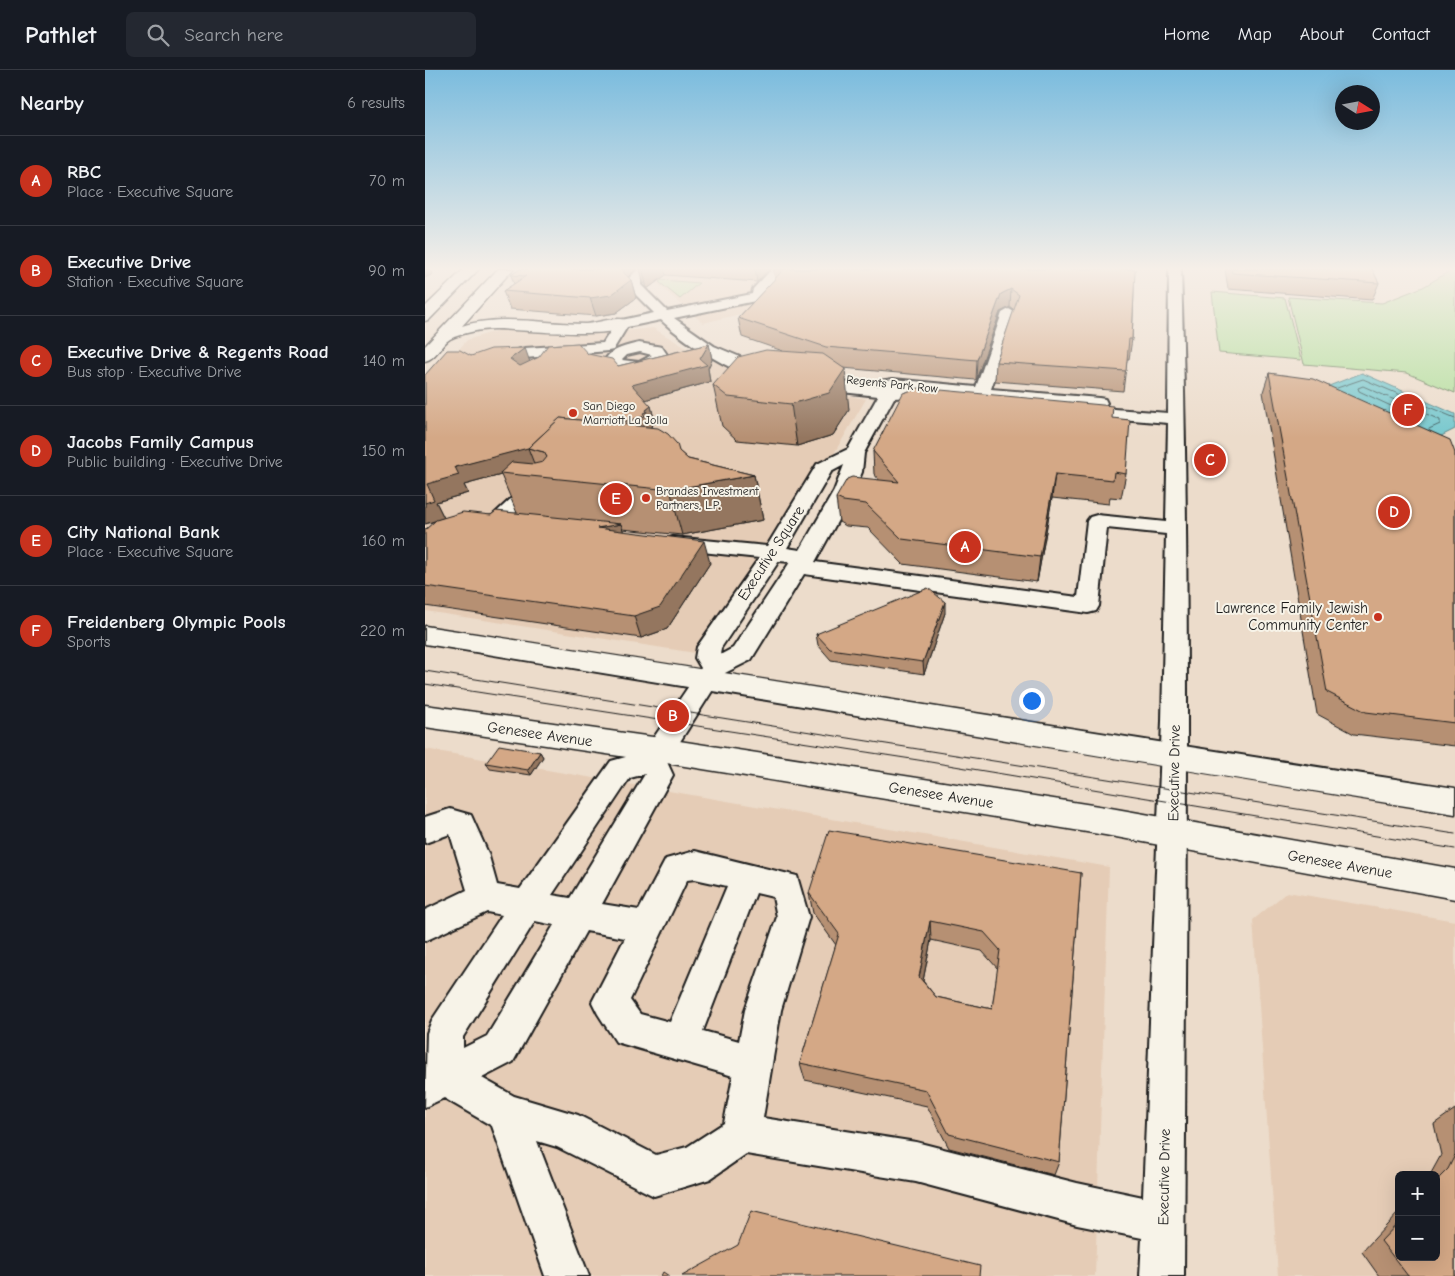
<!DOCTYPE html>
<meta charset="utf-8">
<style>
body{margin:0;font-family:"Comic Neue",sans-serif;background:#242831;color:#f1f3f6}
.controls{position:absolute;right:15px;bottom:15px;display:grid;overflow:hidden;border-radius:8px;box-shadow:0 5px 20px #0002}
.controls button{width:45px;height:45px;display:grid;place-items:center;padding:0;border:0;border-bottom:1px solid #363941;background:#171b24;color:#f1f3f6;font:25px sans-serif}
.compass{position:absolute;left:910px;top:15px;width:45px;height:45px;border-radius:50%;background:#171b24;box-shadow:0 5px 20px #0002;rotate:101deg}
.you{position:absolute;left:606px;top:630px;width:18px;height:18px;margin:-12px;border:4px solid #fff;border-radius:50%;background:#1a73e8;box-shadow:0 0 0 8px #1a73e833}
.badge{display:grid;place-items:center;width:32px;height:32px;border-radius:50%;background:#c8321e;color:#fff;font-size:16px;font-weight:700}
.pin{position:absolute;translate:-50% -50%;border:2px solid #fff;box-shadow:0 1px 5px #0006}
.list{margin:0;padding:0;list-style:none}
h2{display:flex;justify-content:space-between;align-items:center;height:65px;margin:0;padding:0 20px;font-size:21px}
h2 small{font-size:16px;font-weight:400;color:#9ea1a6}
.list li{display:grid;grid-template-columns:32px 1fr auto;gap:15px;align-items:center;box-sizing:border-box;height:90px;padding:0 20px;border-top:1px solid #363941}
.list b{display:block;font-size:19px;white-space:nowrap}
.list p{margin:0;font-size:16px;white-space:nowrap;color:#9ea1a6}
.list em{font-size:16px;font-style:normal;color:#9ea1a6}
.icon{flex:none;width:28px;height:28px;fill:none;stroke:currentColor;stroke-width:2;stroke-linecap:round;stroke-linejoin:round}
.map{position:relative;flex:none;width:1030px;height:1206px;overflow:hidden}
header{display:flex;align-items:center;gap:30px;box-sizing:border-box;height:70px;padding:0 25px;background:#171b24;border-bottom:1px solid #363941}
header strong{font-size:24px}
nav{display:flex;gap:28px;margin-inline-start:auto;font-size:18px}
.search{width:350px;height:45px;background:#242831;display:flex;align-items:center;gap:12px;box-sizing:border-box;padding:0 18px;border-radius:8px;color:#9ea1a6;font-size:19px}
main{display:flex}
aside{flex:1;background:#171b24}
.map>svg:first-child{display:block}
.built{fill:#e5ccb6;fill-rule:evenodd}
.green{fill:#b3df9d;stroke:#687e5c}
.water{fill:#77c8ce;stroke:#538387}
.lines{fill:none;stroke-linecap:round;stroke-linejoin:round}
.shore{stroke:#406163;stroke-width:1}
.minor-casing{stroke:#1c1c1c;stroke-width:4}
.major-casing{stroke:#1c1c1c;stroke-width:3}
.minor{fill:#f7f3e8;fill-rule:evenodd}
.major{fill:#f7f3e8;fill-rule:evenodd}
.tram{stroke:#1c1c1c;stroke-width:1}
.wall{fill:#b69073;stroke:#1c1c1c;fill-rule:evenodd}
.shaded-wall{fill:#94765e;stroke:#1c1c1c}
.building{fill:#d4a886;stroke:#1c1c1c;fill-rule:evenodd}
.poi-dot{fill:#c8321e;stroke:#f7f3e8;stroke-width:2}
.labels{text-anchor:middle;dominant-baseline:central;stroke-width:4;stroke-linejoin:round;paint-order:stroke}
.far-street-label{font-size:12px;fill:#1c1c1c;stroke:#f7f3e8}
.far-poi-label{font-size:12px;fill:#1c1c1c;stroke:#f7f3e8;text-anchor:start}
.street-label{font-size:15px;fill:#1c1c1c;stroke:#f7f3e8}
.poi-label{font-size:15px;fill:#1c1c1c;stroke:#f7f3e8;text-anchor:end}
</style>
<header>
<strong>Pathlet</strong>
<div class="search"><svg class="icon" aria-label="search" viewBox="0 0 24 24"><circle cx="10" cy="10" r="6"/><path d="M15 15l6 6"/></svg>Search here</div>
<nav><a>Home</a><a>Map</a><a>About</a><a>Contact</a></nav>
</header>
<main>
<aside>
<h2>Nearby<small>6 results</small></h2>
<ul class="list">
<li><span class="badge">A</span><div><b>RBC</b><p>Place · Executive Square</p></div><em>70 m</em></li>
<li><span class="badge">B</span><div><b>Executive Drive</b><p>Station · Executive Square</p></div><em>90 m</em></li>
<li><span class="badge">C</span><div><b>Executive Drive &amp; Regents Road</b><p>Bus stop · Executive Drive</p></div><em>140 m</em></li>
<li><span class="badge">D</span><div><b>Jacobs Family Campus</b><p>Public building · Executive Drive</p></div><em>150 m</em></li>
<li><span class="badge">E</span><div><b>City National Bank</b><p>Place · Executive Square</p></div><em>160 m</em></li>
<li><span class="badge">F</span><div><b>Freidenberg Olympic Pools</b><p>Sports</p></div><em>220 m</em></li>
</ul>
</aside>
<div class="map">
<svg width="1030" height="1206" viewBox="0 0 1030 1206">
<rect width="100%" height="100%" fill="#ecdccb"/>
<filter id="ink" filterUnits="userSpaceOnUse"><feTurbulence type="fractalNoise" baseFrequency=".02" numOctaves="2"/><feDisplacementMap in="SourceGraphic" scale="10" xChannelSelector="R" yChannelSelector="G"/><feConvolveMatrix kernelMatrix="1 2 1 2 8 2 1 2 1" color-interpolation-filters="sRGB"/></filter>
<g filter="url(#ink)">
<g class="built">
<polygon points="236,199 374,199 340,238 278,253 228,210"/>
<polygon points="228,258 275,286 335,309 441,329 290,586 0,541 0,318 42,270 77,259 168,264"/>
<polygon points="0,679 684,797 670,1206 0,1206"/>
<path d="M862 822 1030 851V1206H853L828 850ZM974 1105H1011V1187H974Z"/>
</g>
<g class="green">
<polygon points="1025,199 1030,199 1030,323 982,303 879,294 863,227 957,233 998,217 1025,201"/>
<polygon points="237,210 274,213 255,229 234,212"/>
<polygon points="787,222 860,228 876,290 794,283"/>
</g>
<polygon class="water" points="937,303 1030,344 1030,359 1000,374 886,323"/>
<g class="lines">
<g class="shore">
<polyline points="912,318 938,309 1030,348"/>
<polyline points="989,353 983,344 934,321 933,318 938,316 1015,350 1015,354 1004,359"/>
</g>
<g class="minor-casing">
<g id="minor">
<path d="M213 199H227L216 210V215L242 241 327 224 328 219 347 199H357L356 204 336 225 335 230 249 248 289 276 346 300 348 303 346 306C317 313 256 269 236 250L202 257 188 280 183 281 100 288 68 294 60 289 63 286 100 278 178 273 192 251 229 243 205 219 203 209Z"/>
<path d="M744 199H756C766 535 761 870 759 1206H715L717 1168 652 1155 491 1112 321 1084 285 1109 229 1126 132 1077 112 1071 164 1206H120L67 1056 19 1028 0 1037 2 963 7 950 77 845 62 842 0 871V840L42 820 25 764 0 773V747L25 739 46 745 63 783 72 815 95 819 186 691 219 682 276 598 270 588 272 577 334 488 248 479 241 477 238 473 241 469 248 467 342 476 392 394 423 379 453 326 389 319 383 317 381 314 383 311 389 309 454 316 452 314 454 311 468 309 551 317 577 243 584 239 591 243 566 319 674 328 680 329 682 333 676 338 743 343ZM484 321 654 336 647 341 649 345 743 353 741 452 672 445 665 447 662 451 653 527 390 492 429 421 437 402 439 383 469 328 484 327 486 324ZM419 395 409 421 375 480 362 478 406 402ZM682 458 741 464 737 651 718 1127 652 1113 491 1072 338 1048 356 940 384 847 372 806 270 781 241 789 214 840 177 834 248 705 242 692 298 604 326 590 379 504 663 543 671 541 674 536ZM354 491 365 492 308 578 295 585 296 578ZM220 704 145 828 127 825 205 708ZM270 809 302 816 245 952 215 944 205 930 262 810ZM331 823 348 827 352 847 320 940 314 971 278 961ZM110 851 129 855 62 966 38 978V967ZM161 861 200 868 167 932 173 944 191 972 308 1006 299 1053 262 1077 231 1085 153 1045 89 1026 57 1008 88 992Z"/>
<path d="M214 273 237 277 243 286C230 304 202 305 185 295L181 288C189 278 202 276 214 273ZM215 282 227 285 214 292 197 290 202 285Z"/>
<polygon points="98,422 126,427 129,431 126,435 119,437 102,435 87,449 96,451 99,455 96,459 89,461 64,457 61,453 64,449 91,424"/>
</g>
</g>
<g class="major-casing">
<g id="major">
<polygon points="39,199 54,199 5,249 0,251 0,237"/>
<path d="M73 199H88L37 256C77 244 119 254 160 254 172 254 198 243 205 254 193 271 92 259 70 259 57 259 37 263 25 269 15 275 12 288 0 291V276Z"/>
<path d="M0 556C344 609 686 666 1030 718V744C686 689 344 629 0 574Z"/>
<polygon points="0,635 235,668 680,737 1030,799 1030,829 680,765 235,692 0,657"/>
</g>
</g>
<use href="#minor" class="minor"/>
<use href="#major" class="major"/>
<g class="tram">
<polyline points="0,601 1030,764"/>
<polyline points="0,614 493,690 1030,779"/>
</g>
</g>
<g class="wall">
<polygon points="95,199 211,199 203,207 206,210 211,228 191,243 171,246 85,239 78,221 89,214 86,205"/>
<polygon points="215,199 344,199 332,212 241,205 222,219 218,211"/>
<polygon points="348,199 710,199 707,269 704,289 702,289 698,321 570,311 571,292 589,240 585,237 575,242 551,310 418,298 424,340 408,365 372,376 312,370 297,356 288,315 358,281 317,267 313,248 350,209"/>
<polygon points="800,199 947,199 954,213 947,230 803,219"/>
<path d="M284 274 287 290 283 298 285 312 220 330 226 336 230 353 226 356 227 358 263 389 329 405 338 450 257 465 197 459 198 462 285 493 242 559 216 568 0 536V460L11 451 0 454V305L46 286 105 292 163 284 193 296ZM76 405 92 443 19 448 11 432 43 423 39 415Z"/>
<polygon points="844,303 1030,383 1030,676 929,664 892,644 838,322"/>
<polygon points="687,348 701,404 696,428 685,427 684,434 627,428 612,512 478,494 443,458 421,456 414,452 411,428 454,410 449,404 448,381"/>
<polygon points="520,543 499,604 406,590 393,575 391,564"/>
<polygon points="115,682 118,687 106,705 65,699 61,693"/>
<path d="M656 803 634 1092 629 1105 524 1078 502 1036 380 1010 375 993 411 875 388 843 384 823ZM506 870 557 881 573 899 567 939 511 927 498 911Z"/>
<polygon points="1030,1039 1030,1206 954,1206 937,1182 974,1142 974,1187 1011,1187 1011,1105 1005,1105 1016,1085 1009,1054"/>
</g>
<g class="shaded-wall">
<polygon points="0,199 6,199 8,204 0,208"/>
<polygon points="198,199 211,199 201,209 206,210 211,228 191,243 171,246 165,228"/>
<polygon points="221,199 239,199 241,205 222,219 218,201"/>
<polygon points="330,199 344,199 332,212"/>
<polygon points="586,219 585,237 575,242 551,310 552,290 576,224"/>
<polygon points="284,274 287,290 283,298 285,312 212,332 207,315 275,289"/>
<polygon points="100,278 106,295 91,305 85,289"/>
<polygon points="420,299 424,340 408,365 372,376 366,334"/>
<polygon points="226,336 230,353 226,356 227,359 122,387 119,382 103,378 110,396 75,403 76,405 39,415 43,423 11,432 19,448 0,454 0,433 2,414 30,397 218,343"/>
<polygon points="630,404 627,428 612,512 615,487"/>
<polygon points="329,405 338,450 257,465 245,420"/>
<polygon points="196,454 203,475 172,458"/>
<polygon points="279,471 285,493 242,559 216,568 209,546"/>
<polygon points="520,532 520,543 499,604 498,592"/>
<polygon points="115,682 118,687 106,705 103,700"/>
<polygon points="505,851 506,870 495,926 494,907"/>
</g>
<g class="building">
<polygon points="95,199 198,199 199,203 206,210 186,225 165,228 78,221 101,206 86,205"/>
<polygon points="359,199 710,199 707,269 704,269 701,301 571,292 594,225 586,219 576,224 552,290 401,277 313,248"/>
<polygon points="806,199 947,199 954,213 807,203"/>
<polygon points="153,273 163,284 187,289 193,296 284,274 275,289 282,295 207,315 226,336 221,340 222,342 218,343 220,346 190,354 135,348 103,378 30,397 34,405 2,414 9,430 0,433 0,305 22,280 35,280 46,286 66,279 100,278 85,289 95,296 114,287 123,275"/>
<polygon points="341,280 398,284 420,299 404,323 366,334 303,327 288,315 313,287"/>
<polygon points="844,303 888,309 1025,370 1030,383 1030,653 941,642 902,622"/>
<polygon points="494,318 688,336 687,348 705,350 701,404 689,402 688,410 630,404 615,487 477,469 441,434 418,431 411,428 422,409 427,407 474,412 448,381 478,323"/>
<polygon points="135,348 233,358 243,364 252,374 254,381 263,389 329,405 245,420 75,403 87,392 109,394 118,392 122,387 119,382 103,378"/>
<polygon points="71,441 196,454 172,458 279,471 235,537 209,546 0,516 0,460 11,450 38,442 66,445"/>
<polygon points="503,518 520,532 498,592 405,579 391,564"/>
<polygon points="74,675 115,682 103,700 61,693"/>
<path d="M404 760 656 803 634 1092 524 1064 501 1020 375 993 414 864 384 823ZM505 851 559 862 575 880 567 939 511 927 494 907Z"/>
<polygon points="1030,1085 1030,1206 983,1206 956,1171 974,1152 974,1187 1011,1187 1011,1111 1023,1099"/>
<polygon points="326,1141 555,1196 554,1206 257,1206 313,1175"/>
<polygon points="238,1202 244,1206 236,1206"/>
</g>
</g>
<linearGradient id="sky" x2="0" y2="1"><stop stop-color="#7bbcde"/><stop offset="0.54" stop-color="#f6efe8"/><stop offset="1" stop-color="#f6efe8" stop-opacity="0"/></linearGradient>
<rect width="1030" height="368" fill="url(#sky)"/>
<g class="poi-dot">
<circle cx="148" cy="343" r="5"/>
<circle cx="221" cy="428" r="5"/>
<circle cx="953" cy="547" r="5"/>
</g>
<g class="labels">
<g class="far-street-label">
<text transform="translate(467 314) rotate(6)">Regents Park Row</text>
</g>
<g class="far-poi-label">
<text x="158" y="336">San Diego<tspan x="158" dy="14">Marriott La Jolla</tspan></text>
<text x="231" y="421">Brandes Investment<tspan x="231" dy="14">Partners, L.P.</tspan></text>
</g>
<g class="street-label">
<text transform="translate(346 483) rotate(-57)">Executive Square</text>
<text transform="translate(115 664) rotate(8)">Genesee Avenue</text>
<text transform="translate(749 703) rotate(-89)">Executive Drive</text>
<text transform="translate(516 725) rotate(9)">Genesee Avenue</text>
<text transform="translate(915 794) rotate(10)">Genesee Avenue</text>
<text transform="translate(739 1107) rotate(-89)">Executive Drive</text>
</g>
<g class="poi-label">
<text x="943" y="538">Lawrence Family Jewish<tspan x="943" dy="17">Community Center</tspan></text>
</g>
</g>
</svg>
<div class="controls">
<button>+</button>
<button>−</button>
</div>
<svg class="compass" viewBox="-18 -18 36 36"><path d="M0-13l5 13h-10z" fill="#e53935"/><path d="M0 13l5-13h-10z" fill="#9ea1a6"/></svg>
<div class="you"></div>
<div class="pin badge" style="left:540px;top:477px">A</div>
<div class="pin badge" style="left:248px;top:646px">B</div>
<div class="pin badge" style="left:785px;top:390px">C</div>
<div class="pin badge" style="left:969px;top:442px">D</div>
<div class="pin badge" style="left:191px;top:429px">E</div>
<div class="pin badge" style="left:983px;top:340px">F</div>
</div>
</main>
